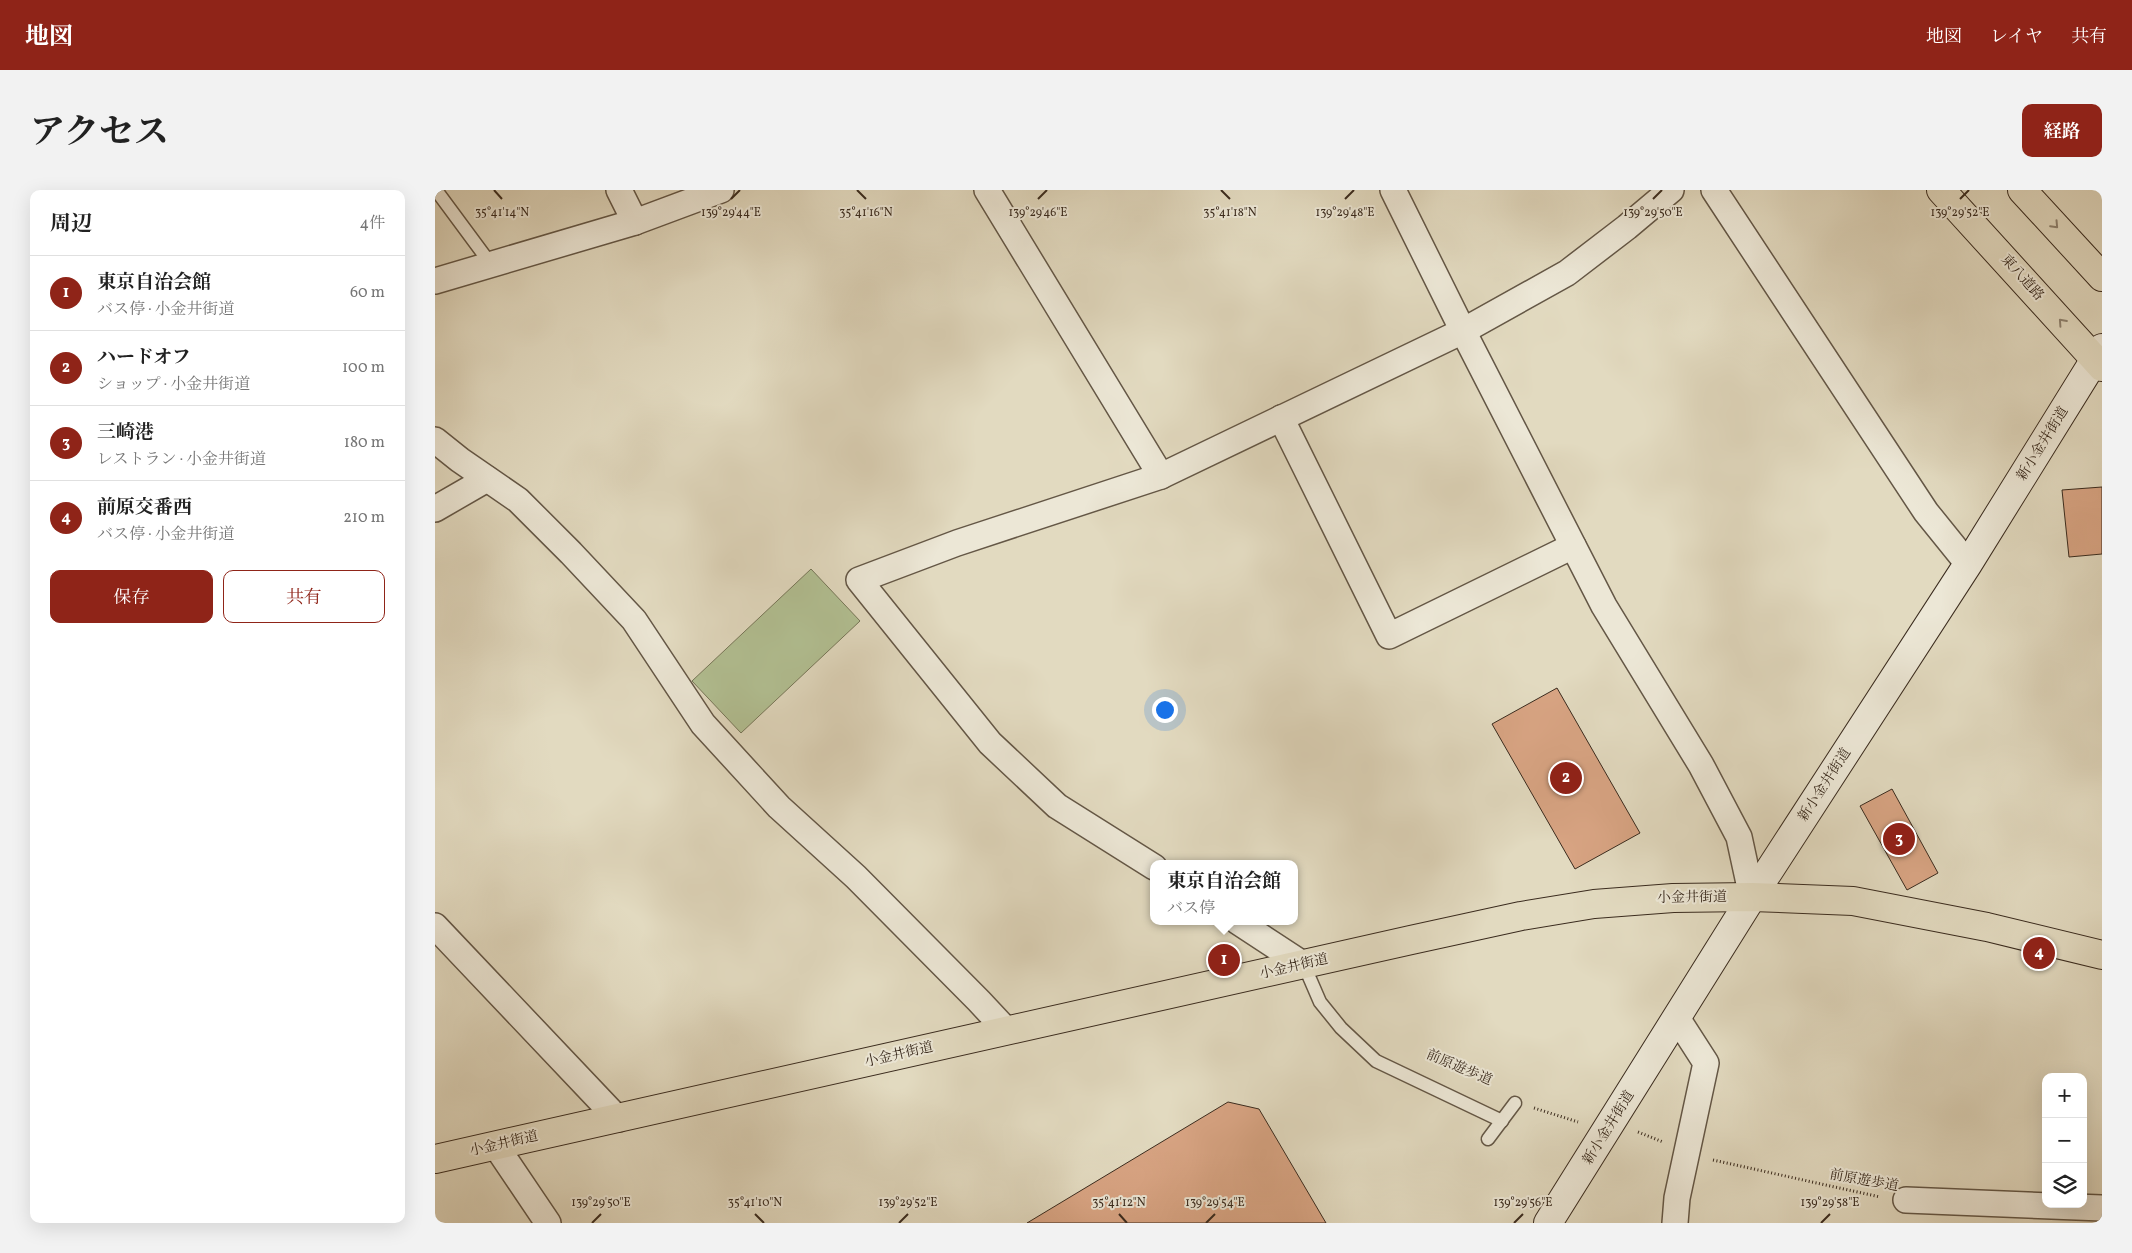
<!DOCTYPE html>
<html lang="ja">
<meta charset="utf-8">
<style>
body{margin:0;font-family:Vollkorn,"Noto Serif JP",serif;background:#f2f2f2;color:#222}
.controls{position:absolute;right:15px;bottom:15px;display:grid;overflow:hidden;border-radius:10px;box-shadow:0 5px 20px #0002}
.controls button{width:45px;height:45px;display:grid;place-items:center;padding:0;border:0;border-bottom:1px solid #e0e0e0;background:#fff;color:#222;font:25px sans-serif}
.you{position:absolute;left:729px;top:519px;width:18px;height:18px;margin:-12px;border:4px solid #fff;border-radius:50%;background:#1a73e8;box-shadow:0 0 0 8px #1a73e833}
.badge{display:grid;place-items:center;width:32px;height:32px;border-radius:50%;background:#8f2418;color:#fff;font-size:16px;font-weight:700}
.pin{position:absolute;translate:-50% -50%;border:2px solid #fff;box-shadow:0 1px 5px #0006}
.popup{position:absolute;left:715px;top:670px;width:148px;height:65px;box-sizing:border-box;display:grid;place-content:center;border-radius:10px;background:#fff;filter:drop-shadow(0 1px 4px #0005);font-size:16px;white-space:nowrap;color:#767676}
.popup b{font-size:19px;color:#222}
.popup::after{content:'';position:absolute;left:50%;top:100%;margin-left:-10px;border:10px solid transparent;border-top-color:#fff}
.list{margin:0;padding:0;list-style:none}
h2{display:flex;justify-content:space-between;align-items:center;height:65px;margin:0;padding:0 20px;font-size:21px}
h2 small{font-size:16px;font-weight:400;color:#767676}
.list li{display:grid;grid-template-columns:32px 1fr auto;gap:15px;align-items:center;box-sizing:border-box;height:75px;padding:0 20px;border-top:1px solid #e0e0e0}
.list b{display:block;font-size:19px;white-space:nowrap}
.list p{margin:0;font-size:16px;white-space:nowrap;color:#767676}
.list em{font-size:16px;font-style:normal;color:#767676}
.actions{display:flex;gap:10px;padding:15px 20px}
.actions a{flex:1;padding:11px 0;border:1px solid #8f2418;border-radius:10px;text-align:center;font-size:18px;color:#8f2418}
.actions .main{background:#8f2418;color:#fff}
.icon{flex:none;width:28px;height:28px;fill:none;stroke:currentColor;stroke-width:2;stroke-linecap:round;stroke-linejoin:round}
.map{position:relative;flex:none;width:1667px;height:1033px;overflow:hidden;border-radius:10px}
header{display:flex;align-items:center;gap:30px;box-sizing:border-box;height:70px;padding:0 25px;background:#8f2418;color:#fff}
header strong{font-size:24px}
nav{display:flex;gap:28px;margin-inline-start:auto;font-size:18px}
.intro{display:flex;align-items:center;justify-content:space-between;box-sizing:border-box;height:120px;padding:0 30px}
h1{margin:0;font-size:35px}
.button{padding:12px 22px;border-radius:10px;background:#8f2418;color:#fff;font-size:18px;font-weight:700}
main{display:flex;gap:30px;padding:0 30px}
aside{flex:1;background:#fff;border-radius:10px;box-shadow:0 5px 20px #0002}
.map>svg:first-child{display:block}
.green{fill:#b2c093;stroke:#767658}
.building{fill:#d8a483;stroke:#3a2b1e}
.lines{fill:none;stroke-linecap:round;stroke-linejoin:round}
.lane-casing{stroke:#645746;stroke-width:15}
.street-casing{stroke:#645746;stroke-width:28}
.secondary-casing{stroke:#3a2b1e;stroke-width:30}
.primary-casing{stroke:#3a2b1e;stroke-width:30}
.path{stroke:#3a2b1e;stroke-width:3;stroke-dasharray:1 2.5;stroke-linecap:butt}
.lane{stroke:#ece7d6;stroke-width:12}
.street{stroke:#ece7d6;stroke-width:25}
.secondary{stroke:#ece7d6;stroke-width:28}
.primary{stroke:#e2dac0;stroke-width:28}
.oneway{stroke:#8e826f}
.ticks{fill:none;stroke:#3a2b1e;stroke-width:2}
.labels{text-anchor:middle;dominant-baseline:central;stroke-width:4;stroke-linejoin:round;paint-order:stroke}
.street-label{font-size:14px;fill:#3a2b1e;stroke:#ece7d6}
.ticks-label{font-size:12px;text-anchor:middle;fill:#3a2b1e;stroke:#ece7d6;stroke-width:4;stroke-linejoin:round;paint-order:stroke}
</style>
<header>
<strong>地図</strong>
<nav><a>地図</a><a>レイヤ</a><a>共有</a></nav>
</header>
<div class="intro"><h1>アクセス</h1><a class="button">経路</a></div>
<main>
<aside>
<h2>周辺<small>4件</small></h2>
<ul class="list">
<li><span class="badge">1</span><div><b>東京自治会館</b><p>バス停 · 小金井街道</p></div><em>60 m</em></li>
<li><span class="badge">2</span><div><b>ハードオフ</b><p>ショップ · 小金井街道</p></div><em>100 m</em></li>
<li><span class="badge">3</span><div><b>三崎港</b><p>レストラン · 小金井街道</p></div><em>180 m</em></li>
<li><span class="badge">4</span><div><b>前原交番西</b><p>バス停 · 小金井街道</p></div><em>210 m</em></li>
</ul>
<div class="actions"><a class="main">保存</a><a>共有</a></div>
</aside>
<div class="map">
<svg width="1667" height="1033" viewBox="0 0 1667 1033">
<rect width="100%" height="100%" fill="#e2dac0"/>
<filter id="stains"><feTurbulence type="fractalNoise" baseFrequency=".004" numOctaves="4"/><feColorMatrix values="0 0 0 0 .2 0 0 0 0 .09 0 0 0 0 .02 0 0 0 .5 -.17"/></filter>
<radialGradient id="worn" r=".72"><stop offset=".6" stop-color="#630" stop-opacity="0"/><stop offset="1" stop-color="#630" stop-opacity=".3"/></radialGradient>
<polygon class="green" points="376,379 425,431 306,543 257,491"/>
<g class="building">
<polygon points="1667,297 1667,364 1634,367 1627,300"/>
<polygon points="1122,498 1205,643 1140,679 1057,534"/>
<polygon points="1457,599 1503,683 1472,700 1425,616"/>
<polygon points="793,912 824,919 891,1033 592,1033"/>
</g>
<g class="lines">
<g class="lane-casing">
<g id="lane">
<polyline points="1,0 55,73"/>
<polyline points="869,775 885,812 906,838 941,871 1067,931"/>
<polyline points="1053,949 1080,913"/>
</g>
</g>
<g class="street-casing">
<g id="street">
<polyline points="184,0 200,32"/>
<polyline points="552,0 726,286"/>
<polyline points="958,0 1028,141 1169,416 1266,575 1304,647 1317,707"/>
<polyline points="1279,0 1491,322 1533,374"/>
<polyline points="0,91 200,32 286,0"/>
<polyline points="846,228 954,446 1138,356"/>
<polyline points="0,250 25,270 83,310 136,363 199,430 268,534 344,617 421,687 544,811 572,841"/>
<polyline points="0,319 52,289"/>
<polyline points="719,677 622,616 555,553 424,390 522,353 726,286 1028,141 1132,83 1192,37 1236,0"/>
<polyline points="802,731 869,775"/>
<polyline points="0,736 183,929"/>
<polyline points="61,956 113,1033"/>
<polyline points="1471,1010 1667,1018"/>
<polyline points="1240,1033 1242,1008 1271,873 1242,828"/>
</g>
</g>
<g class="secondary-casing">
<polyline id="secondary" points="1113,1033 1317,707 1533,374 1667,158"/>
</g>
<g class="primary-casing">
<g id="primary">
<polyline points="1506,0 1667,177"/>
<polyline points="1587,0 1667,87"/>
<polyline points="0,969 976,750 1086,726 1159,714 1238,708 1317,707 1418,711 1552,737 1667,765"/>
</g>
</g>
<g class="path">
<polyline points="1099,918 1143,932"/>
<polyline points="1203,942 1228,952"/>
<polyline points="1278,970 1445,1007"/>
</g>
<use href="#lane" class="lane"/>
<use href="#street" class="street"/>
<use href="#secondary" class="secondary"/>
<use href="#primary" class="primary"/>
</g>
<defs><path id="oneway-chevron" d="M-2-3.5L2.5 0L-2 3.5" fill="none" stroke-width="1.6" stroke-linecap="round" stroke-linejoin="round" transform="scale(1.25)"/></defs>
<g class="oneway">
<use href="#oneway-chevron" transform="translate(1620 35) rotate(47)"/>
<use href="#oneway-chevron" transform="translate(1627 132) rotate(-132)"/>
</g>
<path class="ticks" d="M59 0 67 9M422 0 431 9M786 0 795 9M296 9 305 0M603 9 612 0M910 9 919 0M1218 9 1227 0M1525 9 1534 0M320 1024 329 1033M684 1024 692 1033M157 1033 166 1024M464 1033 473 1024M771 1033 780 1024M1079 1033 1088 1024M1386 1033 1395 1024"/>
<g class="labels">
<g class="street-label">
<text transform="translate(1587 88) rotate(48)">東八道路</text>
<text transform="translate(1608 254) rotate(-58)">新小金井街道</text>
<text transform="translate(1390 595) rotate(-57)">新小金井街道</text>
<text transform="translate(1257 708) rotate(-1)">小金井街道</text>
<text transform="translate(859 777) rotate(-13)">小金井街道</text>
<text transform="translate(464 865) rotate(-13)">小金井街道</text>
<text transform="translate(1024 878) rotate(23)">前原遊歩道</text>
<text transform="translate(1174 938) rotate(-58)">新小金井街道</text>
<text transform="translate(69 954) rotate(-13)">小金井街道</text>
<text transform="translate(1429 991) rotate(10)">前原遊歩道</text>
</g>
</g>
<g class="ticks-label">
<text x="296" y="26">139°29'44"E</text>
<text x="603" y="26">139°29'46"E</text>
<text x="910" y="26">139°29'48"E</text>
<text x="1218" y="26">139°29'50"E</text>
<text x="1525" y="26">139°29'52"E</text>
<text x="67" y="26">35°41'14"N</text>
<text x="431" y="26">35°41'16"N</text>
<text x="795" y="26">35°41'18"N</text>
<text x="320" y="1016">35°41'10"N</text>
<text x="684" y="1016">35°41'12"N</text>
<text x="166" y="1016">139°29'50"E</text>
<text x="473" y="1016">139°29'52"E</text>
<text x="780" y="1016">139°29'54"E</text>
<text x="1088" y="1016">139°29'56"E</text>
<text x="1395" y="1016">139°29'58"E</text>
</g>
<rect width="100%" height="100%" filter="url(#stains)"/>
<rect width="100%" height="100%" fill="url(#worn)"/>
</svg>
<div class="controls">
<button>+</button>
<button>−</button>
<button><svg class="icon" aria-label="layers" viewBox="0 0 24 24"><path d="M12 4l9 5-9 5-9-5zM3 14l9 5 9-5"/></svg></button>
</div>
<div class="you"></div>
<div class="pin badge" style="left:789px;top:770px">1</div>
<div class="popup"><b>東京自治会館</b>バス停</div>
<div class="pin badge" style="left:1131px;top:588px">2</div>
<div class="pin badge" style="left:1464px;top:649px">3</div>
<div class="pin badge" style="left:1604px;top:763px">4</div>
</div>
</main>
